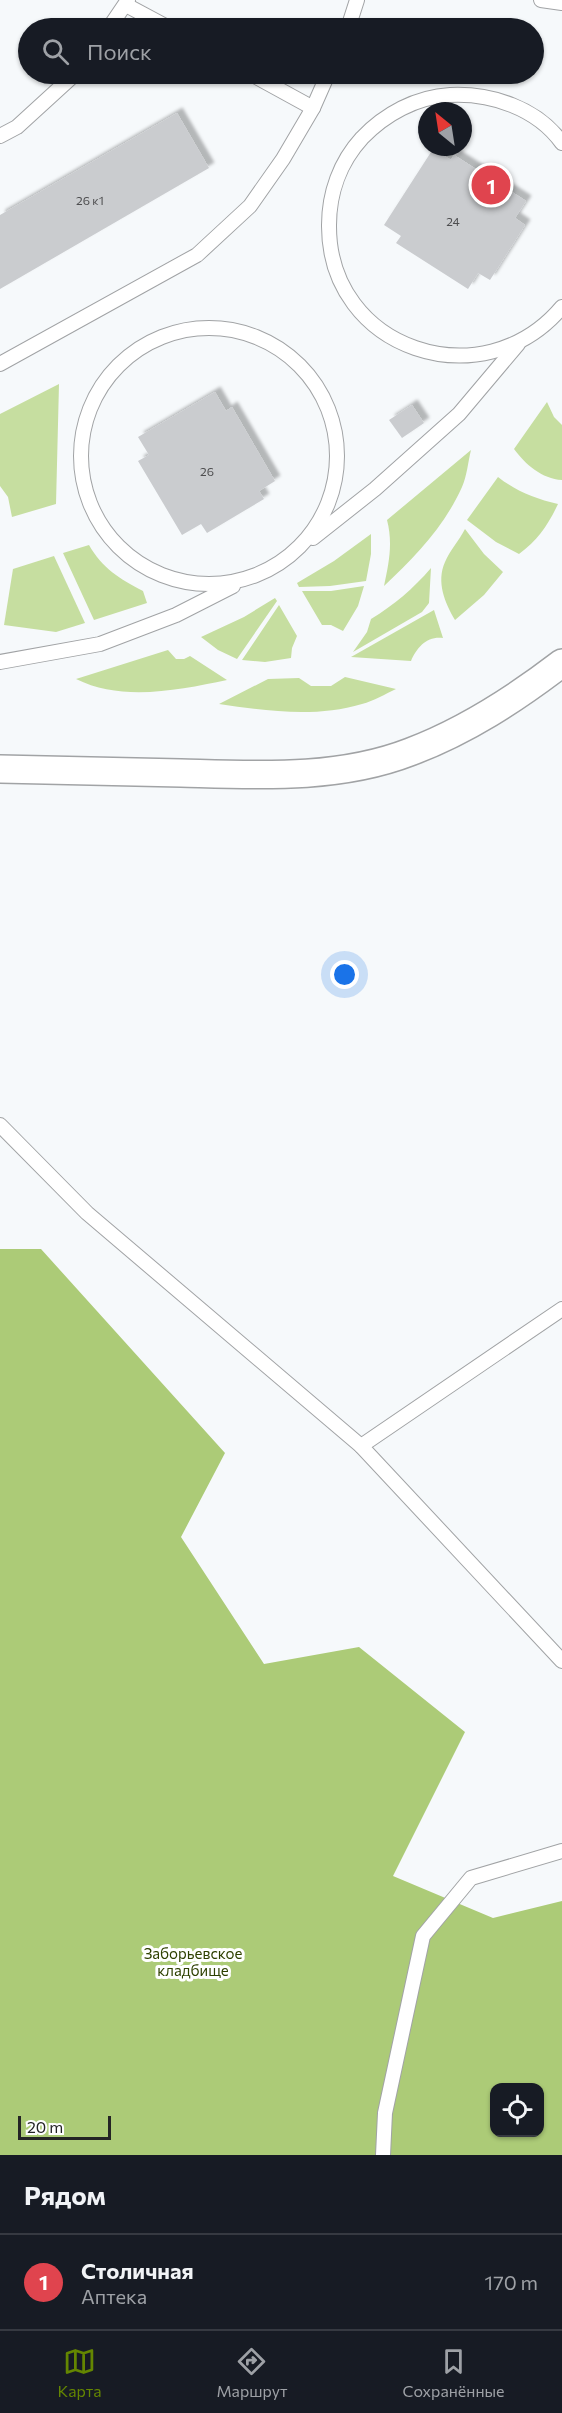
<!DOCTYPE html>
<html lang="ru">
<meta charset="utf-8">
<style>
body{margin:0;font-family:Commissioner,sans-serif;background:#242831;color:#f1f3f6}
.controls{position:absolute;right:18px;bottom:18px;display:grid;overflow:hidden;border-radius:12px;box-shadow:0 2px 4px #0004}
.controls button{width:54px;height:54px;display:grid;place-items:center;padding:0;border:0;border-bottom:2px solid #363941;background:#171b24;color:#f1f3f6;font:30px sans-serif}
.compass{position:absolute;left:418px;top:102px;width:54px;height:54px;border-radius:50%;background:#171b24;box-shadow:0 2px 4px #0004;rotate:330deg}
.scale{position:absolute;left:18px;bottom:15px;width:93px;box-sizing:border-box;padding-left:6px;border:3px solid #242425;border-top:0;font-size:16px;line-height:21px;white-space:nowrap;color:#242425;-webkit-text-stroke:4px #fff;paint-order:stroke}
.you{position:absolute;left:345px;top:975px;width:21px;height:21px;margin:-15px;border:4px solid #fff;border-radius:50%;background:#1a73e8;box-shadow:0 0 0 9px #1a73e833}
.badge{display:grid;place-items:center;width:39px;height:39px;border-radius:50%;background:#648601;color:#fff;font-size:20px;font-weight:700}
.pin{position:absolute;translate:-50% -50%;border:3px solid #fff;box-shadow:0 2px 6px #0006}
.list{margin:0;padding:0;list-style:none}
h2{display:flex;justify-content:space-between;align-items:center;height:78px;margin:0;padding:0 24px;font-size:26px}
h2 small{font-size:20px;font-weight:400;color:#9ea1a6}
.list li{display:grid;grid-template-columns:39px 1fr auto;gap:18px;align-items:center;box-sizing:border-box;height:96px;padding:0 24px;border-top:2px solid #363941}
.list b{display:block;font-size:22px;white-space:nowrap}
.list p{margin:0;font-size:20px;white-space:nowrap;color:#9ea1a6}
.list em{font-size:20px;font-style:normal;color:#9ea1a6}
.icon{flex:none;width:33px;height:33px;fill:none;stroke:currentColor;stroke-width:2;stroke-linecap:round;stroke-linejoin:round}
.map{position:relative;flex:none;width:562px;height:2155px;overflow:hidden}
.search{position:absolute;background:#171b24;box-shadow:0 2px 4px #0004;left:18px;right:18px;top:18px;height:66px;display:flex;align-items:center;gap:15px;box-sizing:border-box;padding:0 21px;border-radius:33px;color:#9ea1a6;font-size:22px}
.sheet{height:174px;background:#171b24}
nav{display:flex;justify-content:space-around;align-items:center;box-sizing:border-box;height:84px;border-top:2px solid #363941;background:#171b24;font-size:16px;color:#9ea1a6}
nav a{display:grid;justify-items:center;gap:3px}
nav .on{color:#648601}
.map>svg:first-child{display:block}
.green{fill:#c6dea0}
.forest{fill:#accb77;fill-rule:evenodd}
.building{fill:#cacccf;filter:url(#shadow)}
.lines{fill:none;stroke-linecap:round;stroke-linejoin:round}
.service-casing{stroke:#a1a3a5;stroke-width:16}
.minor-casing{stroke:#a1a3a5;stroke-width:30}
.service{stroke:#fff;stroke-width:14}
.minor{stroke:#fff;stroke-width:27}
.labels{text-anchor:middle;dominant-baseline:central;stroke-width:6;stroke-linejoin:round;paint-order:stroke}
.number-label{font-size:12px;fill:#4e4e50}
.park-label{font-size:15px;fill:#2e4000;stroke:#fff}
</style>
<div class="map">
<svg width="562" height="2155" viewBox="0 0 562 2155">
<defs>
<filter id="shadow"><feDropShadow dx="5.5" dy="-5.5" stdDeviation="1.5" flood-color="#0004"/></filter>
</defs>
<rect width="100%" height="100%" fill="#f6f9fb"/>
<g class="green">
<polygon points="59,384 56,504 12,517 8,497 0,486 0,414"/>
<path d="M547 402 554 417 562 425V480C542 479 525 464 514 449Z"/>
<path d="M471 450C468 462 467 476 462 487 444 527 415 557 384 586 389 563 393 543 387 520Z"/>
<path d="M498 477C516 491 535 499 558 504 548 525 538 540 519 554L496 542 467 520Z"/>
<path d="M465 529 484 554 503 572 484 595 455 620C445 603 436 582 445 562 450 550 459 541 465 529Z"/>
<polygon points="371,534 371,554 366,581 330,586 299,587 297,583 334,561"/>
<path d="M89 545C102 568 120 579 143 591L147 603 94 620 63 553Z"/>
<polygon points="54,556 85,623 56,632 4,625 13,569"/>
<path d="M431 568 429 603 422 612 353 652 367 632 371 619C394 605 413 589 431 568Z"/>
<polygon points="364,586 358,606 343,631 331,625 322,625 302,591 331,591"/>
<polygon points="275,598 277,601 237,659 218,650 201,637 244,617"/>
<polygon points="279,605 297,636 292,648 291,658 265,662 242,660"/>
<path d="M434 610 443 638C427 636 417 647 411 661L351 657Z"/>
<path d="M168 650 176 659H184L190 656 227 680C179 690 122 702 76 679Z"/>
<path d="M345 677 396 689C385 694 374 701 362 704 315 718 267 711 219 704L268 679 299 678 311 686H331Z"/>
</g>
<path class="forest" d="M0 1249H41L225 1453 181 1537 264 1664 359 1647 465 1732 393 1876 493 1918 562 1901V2155H0ZM494 2088H540V2132H494Z"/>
<g class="building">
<polygon points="177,113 209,168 0,289 0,215"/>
<polygon points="433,149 451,160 454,155 526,201 515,218 525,225 490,280 478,273 468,289 396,243 401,236 384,225"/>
<polygon points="215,392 226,411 232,407 275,481 259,491 264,499 207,533 201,524 182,535 138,461 149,455 138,437"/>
<polygon points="412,405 424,423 402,438 389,420"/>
</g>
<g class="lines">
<g class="service-casing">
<g id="service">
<polyline points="541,0 562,3"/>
<polyline points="126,5 169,28"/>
<polyline points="109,28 128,0"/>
<polyline points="348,28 357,0"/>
<polyline points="251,74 313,108"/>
<polyline points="0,136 17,127 75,74"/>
<path d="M562 143C537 108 491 93 450 95 416 97 385 114 362 138 340 162 329 193 329 225 328 350 483 401 562 307"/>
<circle cx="209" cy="456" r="128"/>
<polyline points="0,364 197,255 250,206 283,159 313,108 328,74"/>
<polyline points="313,538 375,489 459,414 518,344"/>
<polyline points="0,662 100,644 176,615 233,586"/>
<polyline points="0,1125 87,1213 361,1446 562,1661"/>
<polyline points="361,1446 562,1309"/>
<polyline points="383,2155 385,2113 423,1936 471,1878 562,1851"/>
</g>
</g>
<g class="minor-casing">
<path id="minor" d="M0 769C60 770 121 772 181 773 257 775 338 780 410 752 466 731 515 699 562 663"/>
</g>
<use href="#service" class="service"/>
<use href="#minor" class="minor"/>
</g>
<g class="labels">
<g class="number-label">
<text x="90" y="200">26 к1</text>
<text x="453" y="221">24</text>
<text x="207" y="471">26</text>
</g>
<g class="park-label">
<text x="193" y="1953">Заборьевское<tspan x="193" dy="17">кладбище</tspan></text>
</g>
</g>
</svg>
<div class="controls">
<button><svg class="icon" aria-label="locate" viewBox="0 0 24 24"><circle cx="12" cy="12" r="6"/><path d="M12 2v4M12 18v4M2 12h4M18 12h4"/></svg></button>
</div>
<svg class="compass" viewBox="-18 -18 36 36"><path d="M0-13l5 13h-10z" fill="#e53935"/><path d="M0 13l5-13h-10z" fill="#9ea1a6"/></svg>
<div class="scale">20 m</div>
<div class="you"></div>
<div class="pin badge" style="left:491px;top:185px;background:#e0444e">1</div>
<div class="search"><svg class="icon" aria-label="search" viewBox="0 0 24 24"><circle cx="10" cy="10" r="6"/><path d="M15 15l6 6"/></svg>Поиск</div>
</div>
<section class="sheet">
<h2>Рядом<small></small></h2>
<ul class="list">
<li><span class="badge" style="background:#e0444e">1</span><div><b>Столичная</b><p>Аптека</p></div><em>170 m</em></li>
</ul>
</section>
<nav>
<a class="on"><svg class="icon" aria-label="map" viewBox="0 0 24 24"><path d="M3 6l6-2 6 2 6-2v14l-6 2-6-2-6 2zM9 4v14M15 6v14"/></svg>Карта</a>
<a><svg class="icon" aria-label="directions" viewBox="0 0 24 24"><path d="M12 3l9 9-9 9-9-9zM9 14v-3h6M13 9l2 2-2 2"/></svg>Маршрут</a>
<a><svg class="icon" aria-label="saved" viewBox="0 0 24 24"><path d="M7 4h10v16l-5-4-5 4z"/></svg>Сохранённые</a>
</nav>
